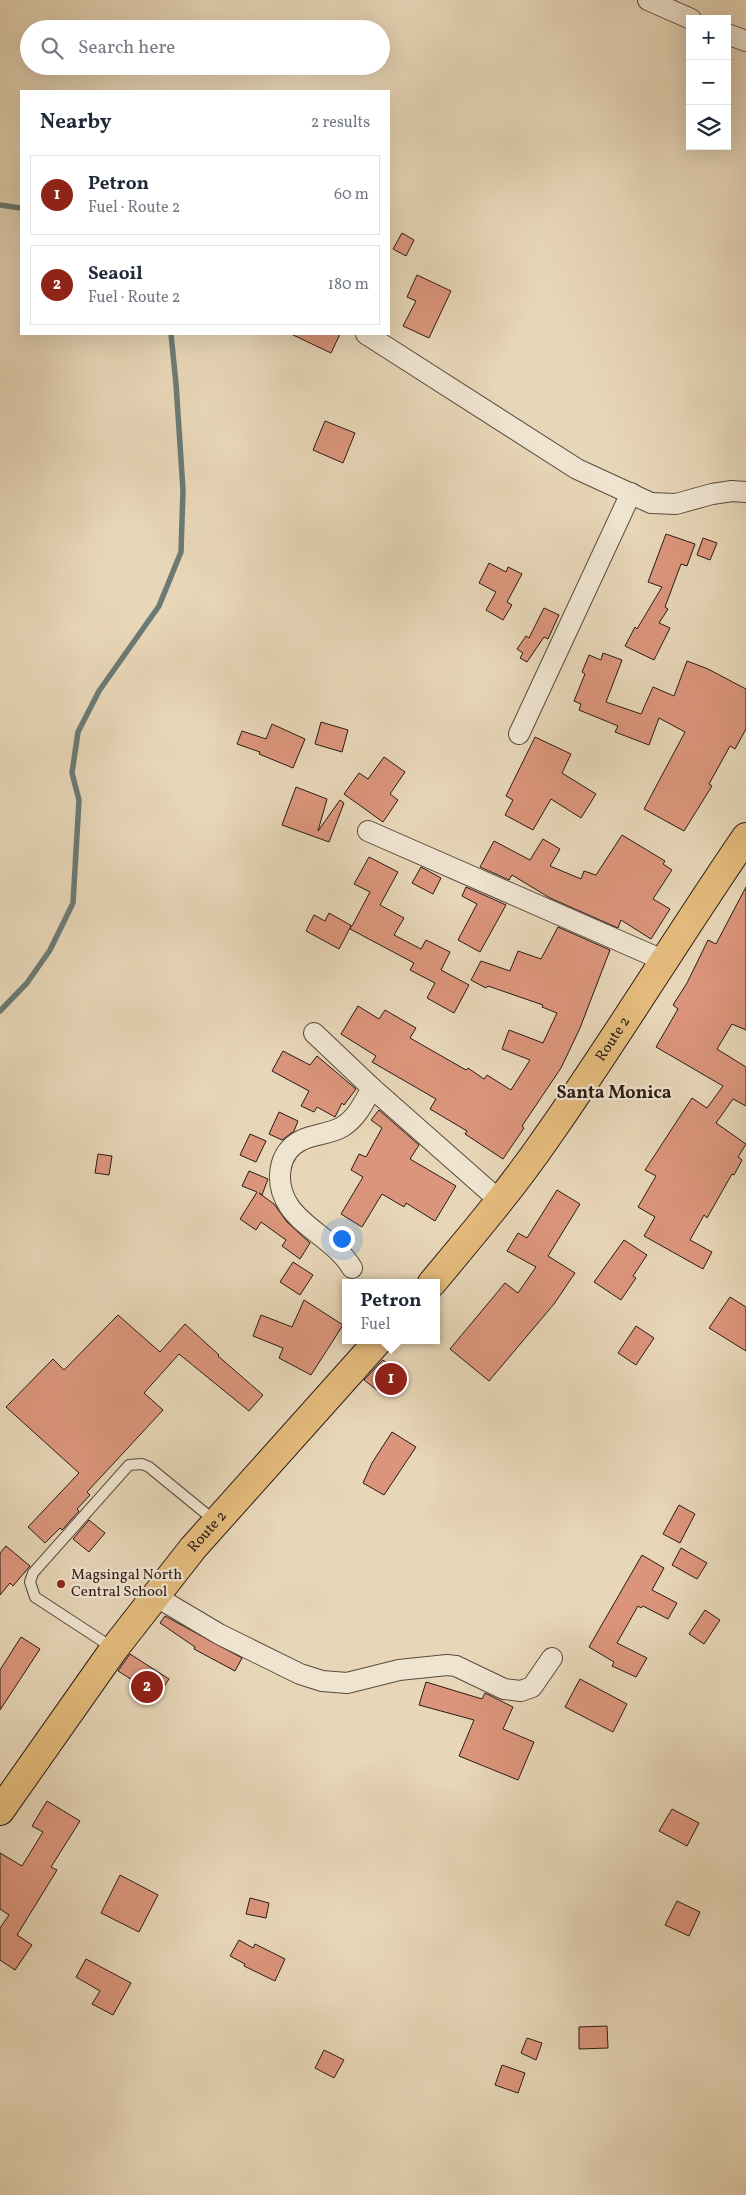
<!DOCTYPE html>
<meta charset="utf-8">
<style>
body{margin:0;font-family:Vollkorn,serif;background:#f2f2f3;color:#1f2937}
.controls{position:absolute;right:15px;top:15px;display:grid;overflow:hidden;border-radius:0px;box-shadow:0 5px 20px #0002}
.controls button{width:45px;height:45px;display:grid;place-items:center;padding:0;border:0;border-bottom:1px solid #e0e1e3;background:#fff;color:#1f2937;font:25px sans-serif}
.you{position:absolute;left:341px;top:1238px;width:18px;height:18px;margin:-12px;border:4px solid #fff;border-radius:50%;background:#1a73e8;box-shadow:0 0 0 8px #1a73e833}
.badge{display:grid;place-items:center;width:32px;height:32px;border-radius:50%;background:#8f2418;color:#fff;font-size:16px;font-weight:700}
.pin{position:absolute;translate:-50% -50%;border:2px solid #fff;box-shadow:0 1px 5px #0006}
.popup{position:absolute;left:342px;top:1279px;width:98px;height:65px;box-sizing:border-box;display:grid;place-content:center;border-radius:0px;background:#fff;filter:drop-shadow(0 1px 4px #0005);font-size:16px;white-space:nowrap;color:#747a83}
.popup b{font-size:19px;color:#1f2937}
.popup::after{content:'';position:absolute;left:50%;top:100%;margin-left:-10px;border:10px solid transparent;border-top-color:#fff}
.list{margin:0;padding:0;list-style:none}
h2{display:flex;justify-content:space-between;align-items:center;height:65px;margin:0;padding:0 20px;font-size:21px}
h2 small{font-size:16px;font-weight:400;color:#747a83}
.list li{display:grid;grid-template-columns:32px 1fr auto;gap:15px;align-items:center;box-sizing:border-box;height:80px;margin:0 10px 10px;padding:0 10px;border:1px solid #e0e1e3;border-radius:0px}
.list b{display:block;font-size:19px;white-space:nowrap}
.list p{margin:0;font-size:16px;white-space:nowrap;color:#747a83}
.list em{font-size:16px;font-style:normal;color:#747a83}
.icon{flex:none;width:28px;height:28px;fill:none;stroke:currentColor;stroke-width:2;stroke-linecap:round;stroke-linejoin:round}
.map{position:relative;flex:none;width:746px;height:2195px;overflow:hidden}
.search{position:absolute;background:#fff;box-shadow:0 5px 20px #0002;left:20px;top:20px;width:370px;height:55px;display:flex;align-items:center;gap:12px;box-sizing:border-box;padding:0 18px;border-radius:28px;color:#747a83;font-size:19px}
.panel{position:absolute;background:#fff;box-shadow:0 5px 20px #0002;left:20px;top:90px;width:370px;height:245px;border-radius:0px}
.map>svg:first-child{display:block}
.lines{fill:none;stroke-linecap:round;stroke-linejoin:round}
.stream{stroke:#6b7a74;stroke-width:5.5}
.building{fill:#db957c;stroke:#2a1b15}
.service-casing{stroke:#594a3e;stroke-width:12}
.minor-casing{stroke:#594a3e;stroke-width:22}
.trunk-casing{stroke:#2a1b15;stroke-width:30}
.service{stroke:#efe4d0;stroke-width:10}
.minor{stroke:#efe4d0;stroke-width:20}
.trunk{stroke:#e4bb7c;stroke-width:28}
.poi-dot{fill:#8f2418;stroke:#efe4d0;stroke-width:2}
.labels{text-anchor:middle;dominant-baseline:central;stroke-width:4.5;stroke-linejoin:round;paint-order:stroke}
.street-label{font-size:15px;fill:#2a1b15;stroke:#efe4d0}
.poi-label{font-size:15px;fill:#2a1b15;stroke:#efe4d0;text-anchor:start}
.quarter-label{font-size:18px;font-weight:bold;fill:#2a1b15;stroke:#efe4d0}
</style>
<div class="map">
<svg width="746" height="2195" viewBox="0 0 746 2195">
<rect width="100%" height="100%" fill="#e7d6b7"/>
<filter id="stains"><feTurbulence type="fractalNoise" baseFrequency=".004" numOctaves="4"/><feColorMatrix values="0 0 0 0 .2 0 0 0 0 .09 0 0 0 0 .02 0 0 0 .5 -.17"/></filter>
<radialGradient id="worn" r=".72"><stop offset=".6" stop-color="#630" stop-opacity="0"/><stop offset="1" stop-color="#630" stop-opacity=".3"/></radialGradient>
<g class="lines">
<g class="stream">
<polyline points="0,205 21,208"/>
<polyline points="0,1011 27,983 50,950 73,903 79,800 72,773 78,732 99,691 159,606 181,552 183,490 176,384 171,334"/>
</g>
</g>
<g class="building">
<polygon points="402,233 414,240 406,256 393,249"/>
<polygon points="417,275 451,291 429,338 403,326 416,301 407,297"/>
<polygon points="291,334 340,334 331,353"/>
<polygon points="325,421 355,433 343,463 313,450"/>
<polygon points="666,534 695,544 687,566 681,564 665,607 668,609 659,623 670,628 654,660 625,646 635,627 637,629 662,587 648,582"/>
<polygon points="703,538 717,543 710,560 697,555"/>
<polygon points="489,563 506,572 508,567 522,574 507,602 512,605 503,620 486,610 496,592 479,583"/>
<polygon points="544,608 559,615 548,639 544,637 527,662 520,658 523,653 517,649 526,636 529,638"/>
<polygon points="603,653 622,660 606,702 641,714 653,687 674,696 687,661 708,669 746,689 746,729 735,749 730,746 709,784 712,786 684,831 644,809 685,732 659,718 649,745 615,732 618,726 579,710 581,704 574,701 585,674 582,672 589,655 601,660"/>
<polygon points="321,722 348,730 342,752 315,744"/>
<polygon points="272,724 305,739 293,768 259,754 260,752 237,744 242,731 266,739"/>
<polygon points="535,737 571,754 562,773 596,794 581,818 551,799 533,830 505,815 513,800 506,796"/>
<polygon points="384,757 405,772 390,794 398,800 383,822 344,794 359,773 368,779"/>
<polygon points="296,787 327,799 318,831 340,800 344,803 329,842 282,825"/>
<polygon points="622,835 665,861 663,864 672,870 653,899 670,909 651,939 621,920 618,928 550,898 512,875 509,880 480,867 494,841 530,860 543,839 560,849 550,866 581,879 584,871 596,875"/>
<polygon points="369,857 398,872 380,905 404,918 394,935 421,949 426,940 450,952 441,970 469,985 454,1013 427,998 435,983 410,970 414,963 350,929 351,926 339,949 306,931 314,915 325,921 329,913 352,926 370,892 354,884"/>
<polygon points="421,867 441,878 433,894 412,883"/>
<polygon points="466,887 506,905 480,952 458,940 477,904 462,896"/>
<polygon points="746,887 746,1030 732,1024 717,1049 746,1067 746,1106 733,1099 716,1123 746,1144 738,1157 742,1160 734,1175 732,1174 707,1218 704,1215 690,1240 712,1252 703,1269 644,1236 655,1217 638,1207 656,1176 645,1170 692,1098 707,1108 723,1086 656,1047 678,1009 673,1005 687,983 708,940 716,944"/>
<polygon points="558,927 610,950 580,1028 561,1068 522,1126 524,1128 503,1159 465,1134 467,1131 430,1109 436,1099 372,1062 376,1056 341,1034 358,1006 379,1019 385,1010 416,1028 410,1038 466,1070 468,1068 484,1079 487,1075 511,1090 530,1060 502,1049 509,1030 543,1043 557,1013 542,1007 543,1005 488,986 486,988 471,980 481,961 510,971 518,951 541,959"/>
<polygon points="283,1051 310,1065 317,1056 356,1089 344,1105 342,1103 335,1117 317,1107 314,1112 301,1106 309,1091 272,1071"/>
<polygon points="379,1110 419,1145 410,1159 456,1186 435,1221 406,1203 404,1207 382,1194 362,1227 341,1214 363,1177 351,1170 359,1154 366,1157 382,1128 371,1120"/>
<polygon points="279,1112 298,1121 294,1131 282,1140 269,1134"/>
<polygon points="250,1134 266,1141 256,1162 240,1155"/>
<polygon points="98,1154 112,1156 109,1175 95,1173"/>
<polygon points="249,1171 268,1179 262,1195 259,1193 274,1204 287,1222 310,1243 300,1259 282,1246 286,1240 261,1222 256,1230 240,1219 257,1192 242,1186"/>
<polygon points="557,1190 580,1204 548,1256 575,1273 554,1304 489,1381 450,1349 505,1283 518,1293 536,1267 507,1251 518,1233 527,1238"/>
<polygon points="624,1240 647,1255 633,1276 636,1278 621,1300 594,1282"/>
<polygon points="293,1262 313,1275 300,1295 280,1282"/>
<polygon points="730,1297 746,1307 746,1351 709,1328"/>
<polygon points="304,1300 343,1325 311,1375 279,1358 283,1348 253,1336 261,1315 292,1327"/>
<polygon points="118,1315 160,1352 185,1324 219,1355 218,1356 263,1395 249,1411 179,1354 144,1393 163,1410 87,1492 90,1495 77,1509 79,1511 62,1530 60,1528 45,1543 28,1527 79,1473 6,1407 53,1359 64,1370"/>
<polygon points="636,1326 654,1338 636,1365 618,1353"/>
<polygon points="383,1360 399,1373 382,1394 364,1380"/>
<polygon points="392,1432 416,1447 384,1495 363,1483 372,1463"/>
<polygon points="679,1505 695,1514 680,1543 663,1534"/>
<polygon points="89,1520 105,1533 89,1552 73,1539"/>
<polygon points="6,1546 30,1566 13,1586 10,1583 0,1595 0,1553"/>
<polygon points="681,1548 707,1563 697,1579 672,1565"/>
<polygon points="642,1555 664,1568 652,1590 677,1603 668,1619 643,1606 641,1608 638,1606 617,1643 647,1658 636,1677 612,1666 614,1662 589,1647"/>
<polygon points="705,1610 720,1620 704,1644 689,1634"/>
<polygon points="165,1616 242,1658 235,1671 194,1649 195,1647 160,1623"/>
<polygon points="21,1637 40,1649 0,1710 0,1670"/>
<polygon points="130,1654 169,1679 158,1696 118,1671"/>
<polygon points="580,1679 627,1704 613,1732 565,1707"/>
<polygon points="426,1682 482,1699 485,1693 513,1707 503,1729 534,1742 518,1780 459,1756 474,1720 419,1705"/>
<polygon points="47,1801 80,1821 51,1867 57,1870 17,1935 32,1945 15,1970 0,1960 0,1928 9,1915 0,1909 0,1853 22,1866 43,1832 32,1826"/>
<polygon points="672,1809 699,1823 687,1846 659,1831"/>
<polygon points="120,1875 158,1895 139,1932 101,1913"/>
<polygon points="250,1898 269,1903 266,1918 246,1914"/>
<polygon points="677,1901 700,1912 689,1936 665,1925"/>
<polygon points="239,1940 253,1948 255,1944 285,1959 275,1981 244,1966 245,1964 230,1956"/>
<polygon points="86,1959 131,1983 113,2015 92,2004 100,1991 76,1977"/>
<polygon points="607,2026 608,2048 579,2049 579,2027"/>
<polygon points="527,2038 542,2043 536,2060 521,2053"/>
<polygon points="324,2050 344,2060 334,2078 315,2068"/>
<polygon points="502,2065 525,2073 518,2093 495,2085"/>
</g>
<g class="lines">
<g class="service-casing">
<polyline id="service" points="113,1648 35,1597 30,1582 33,1573 129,1465 142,1464 149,1467 215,1521"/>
</g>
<g class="minor-casing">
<g id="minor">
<polyline points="648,0 691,19"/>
<polyline points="727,34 746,41"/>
<polyline points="366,334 577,469 651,503 676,504 712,494 732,491 746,492"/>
<polyline points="519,734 631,493"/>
<polyline points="368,831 665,961"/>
<polyline points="314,1033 372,1088 500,1201"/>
<path d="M352 1268C338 1243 303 1228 289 1206 275 1185 276 1152 302 1140 314 1134 330 1134 342 1127 357 1118 364 1102 372 1088"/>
<polyline points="155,1596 219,1634 300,1674 322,1681 347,1683 399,1670 447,1665 456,1666 504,1689 521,1691 532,1687 552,1658"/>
</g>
</g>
<g class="trunk-casing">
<g id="trunk">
<path id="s1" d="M432 1283C472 1235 512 1188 547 1137 616 1039 678 936 746 837"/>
<path id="s2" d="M0 1811 114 1649 193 1548 379 1340"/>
</g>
</g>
<use href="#service" class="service"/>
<use href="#minor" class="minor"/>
<use href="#trunk" class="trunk"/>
</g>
<circle class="poi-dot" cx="61" cy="1584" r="5"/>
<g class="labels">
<g class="street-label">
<text stroke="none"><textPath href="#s1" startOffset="304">Route 2</textPath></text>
<text stroke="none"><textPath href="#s2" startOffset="348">Route 2</textPath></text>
</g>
<g class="poi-label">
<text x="71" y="1575">Magsingal North<tspan x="71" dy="17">Central School</tspan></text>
</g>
<g class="quarter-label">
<text x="614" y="1093">Santa Monica</text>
</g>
</g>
<rect width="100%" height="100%" filter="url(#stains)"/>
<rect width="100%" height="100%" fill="url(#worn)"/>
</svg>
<div class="controls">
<button>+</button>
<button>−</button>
<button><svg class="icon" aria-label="layers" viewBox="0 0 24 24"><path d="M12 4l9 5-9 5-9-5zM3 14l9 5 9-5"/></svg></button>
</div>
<div class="you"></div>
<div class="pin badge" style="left:391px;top:1379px">1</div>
<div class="popup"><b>Petron</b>Fuel</div>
<div class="pin badge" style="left:147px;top:1687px">2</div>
<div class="search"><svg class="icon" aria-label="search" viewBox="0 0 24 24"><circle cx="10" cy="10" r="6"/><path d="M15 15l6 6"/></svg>Search here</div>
<section class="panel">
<h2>Nearby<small>2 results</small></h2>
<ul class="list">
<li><span class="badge">1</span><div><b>Petron</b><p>Fuel · Route 2</p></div><em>60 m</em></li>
<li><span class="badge">2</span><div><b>Seaoil</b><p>Fuel · Route 2</p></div><em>180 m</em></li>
</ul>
</section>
</div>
